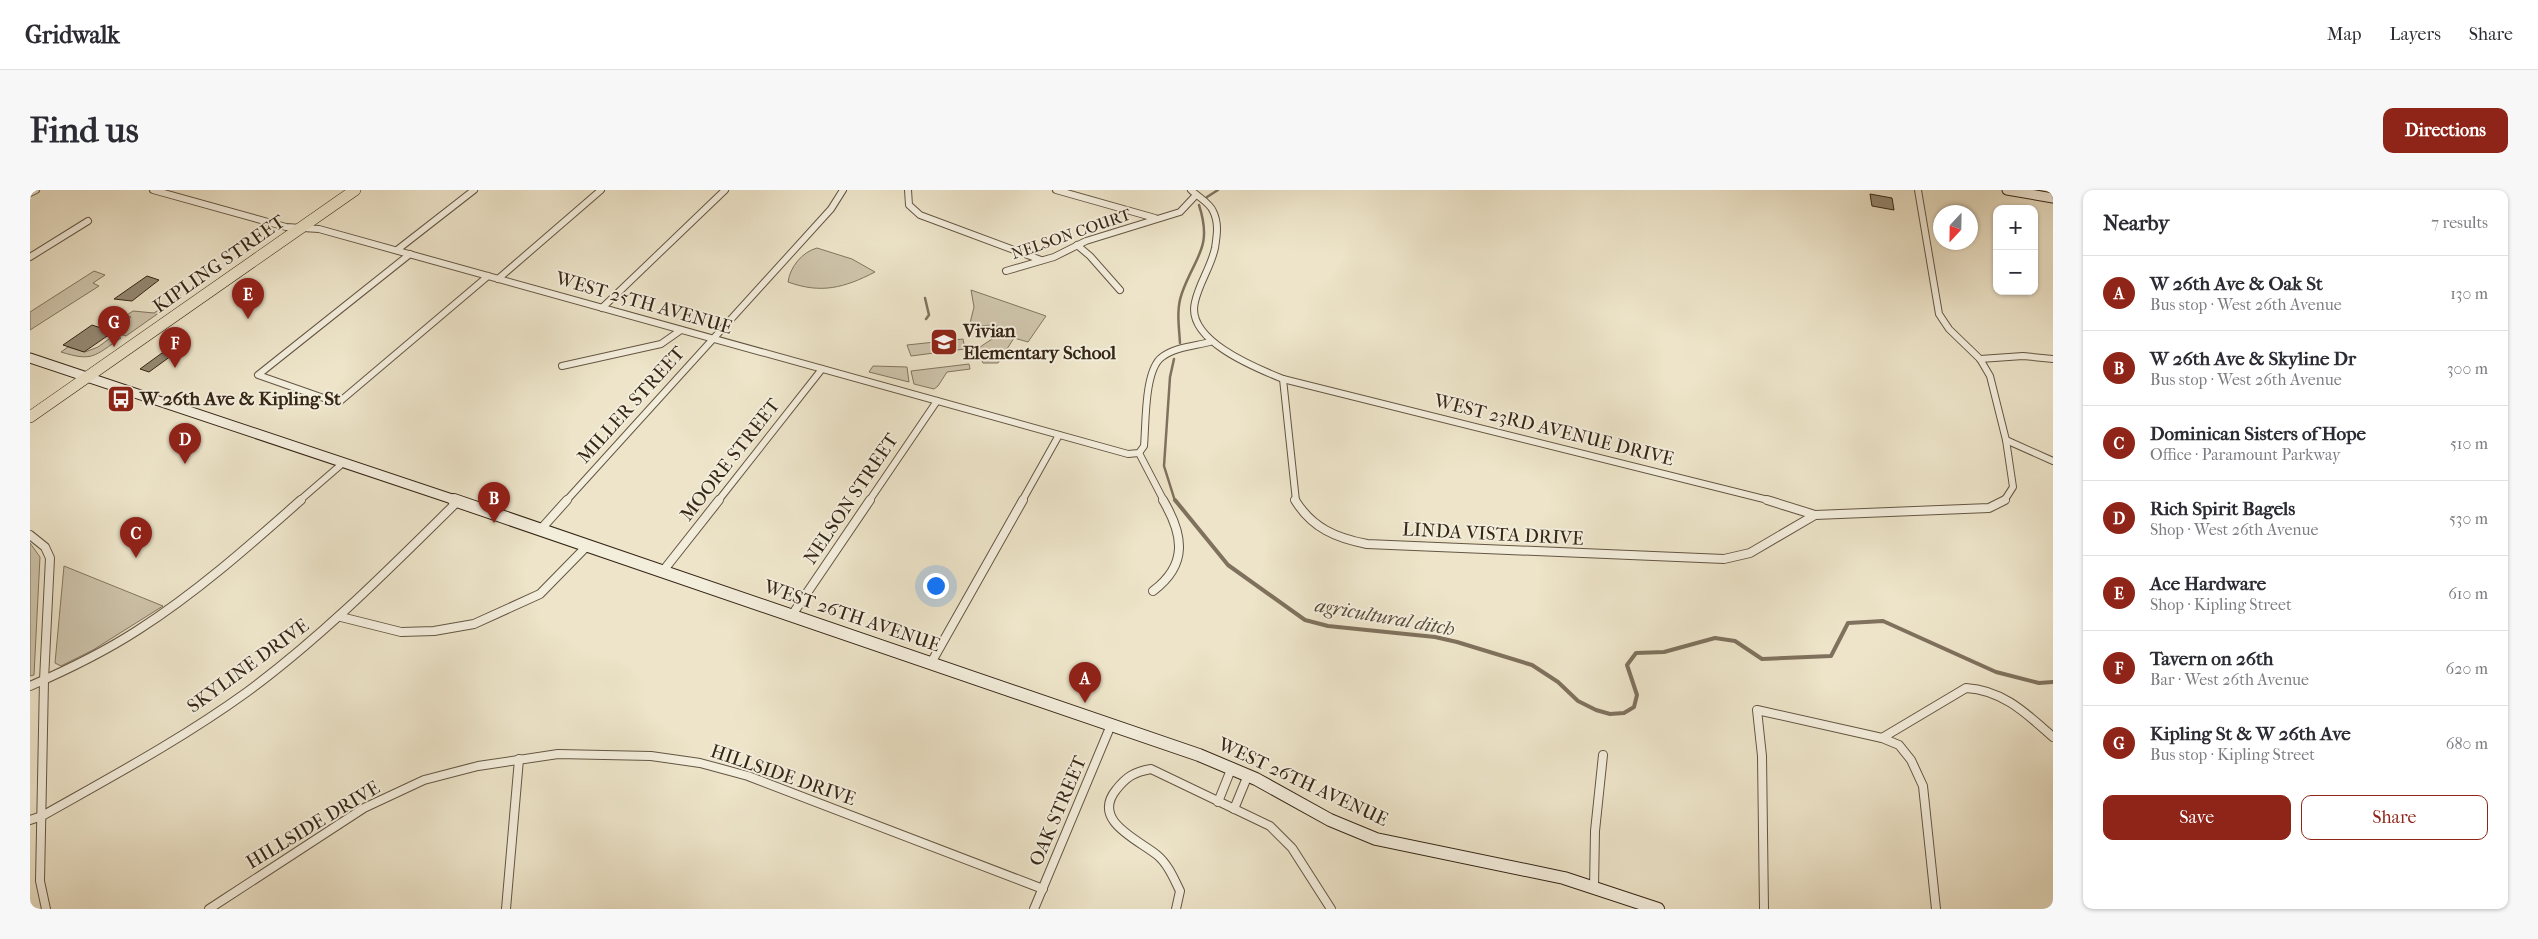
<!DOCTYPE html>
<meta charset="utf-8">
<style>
body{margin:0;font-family:"IM FELL French Canon",serif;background:#f7f7f7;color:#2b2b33}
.controls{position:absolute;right:15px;top:15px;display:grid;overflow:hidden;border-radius:10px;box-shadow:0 1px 4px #0004}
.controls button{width:45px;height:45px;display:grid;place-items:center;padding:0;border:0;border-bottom:1px solid #e1e1e2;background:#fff;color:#2b2b33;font:25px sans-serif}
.compass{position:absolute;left:1903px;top:15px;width:45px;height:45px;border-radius:50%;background:#fff;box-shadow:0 1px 4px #0004;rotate:202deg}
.you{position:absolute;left:905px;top:395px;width:18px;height:18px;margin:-12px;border:4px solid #fff;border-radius:50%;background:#1a73e8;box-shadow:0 0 0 8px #1a73e833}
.badge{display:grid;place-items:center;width:32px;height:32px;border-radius:50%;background:#8f2418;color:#fff;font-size:16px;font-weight:700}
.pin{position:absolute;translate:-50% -41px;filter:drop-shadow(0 1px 2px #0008)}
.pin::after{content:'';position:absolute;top:26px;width:18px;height:15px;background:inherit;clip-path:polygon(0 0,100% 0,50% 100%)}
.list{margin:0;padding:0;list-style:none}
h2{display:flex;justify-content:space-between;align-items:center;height:65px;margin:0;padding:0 20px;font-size:21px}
h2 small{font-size:16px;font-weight:400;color:#7c7c81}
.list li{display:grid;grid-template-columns:32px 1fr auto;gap:15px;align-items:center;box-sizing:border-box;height:75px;padding:0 20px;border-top:1px solid #e1e1e2}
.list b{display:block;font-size:19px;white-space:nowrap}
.list p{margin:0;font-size:16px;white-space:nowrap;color:#7c7c81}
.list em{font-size:16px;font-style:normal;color:#7c7c81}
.actions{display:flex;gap:10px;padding:15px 20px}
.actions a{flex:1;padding:11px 0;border:1px solid #8f2418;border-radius:10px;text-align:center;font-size:18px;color:#8f2418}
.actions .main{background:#8f2418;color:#fff}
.map{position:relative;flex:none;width:2023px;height:719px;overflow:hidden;border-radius:10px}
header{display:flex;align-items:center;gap:30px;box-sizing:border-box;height:70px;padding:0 25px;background:#fff;border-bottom:1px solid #e1e1e2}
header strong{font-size:24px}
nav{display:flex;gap:28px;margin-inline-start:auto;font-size:18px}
.intro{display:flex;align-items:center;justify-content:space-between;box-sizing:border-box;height:120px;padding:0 30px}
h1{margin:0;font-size:35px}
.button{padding:12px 22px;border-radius:10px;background:#8f2418;color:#fff;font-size:18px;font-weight:700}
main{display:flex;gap:30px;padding:0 30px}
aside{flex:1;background:#fff;border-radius:10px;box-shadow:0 1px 4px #0004}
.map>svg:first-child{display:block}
.green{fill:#cec4ab;stroke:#827560}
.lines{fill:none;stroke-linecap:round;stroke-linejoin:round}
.stream-far1{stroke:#7f715d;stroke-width:2.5}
.stream{stroke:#7f715d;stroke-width:4}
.building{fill:#958973;stroke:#362616}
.street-far1-casing{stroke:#645643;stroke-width:8}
.street-casing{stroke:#645643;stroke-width:10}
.secondary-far1-casing{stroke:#362616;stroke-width:11}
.secondary-casing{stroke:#362616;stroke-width:14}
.primary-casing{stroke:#362616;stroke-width:12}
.street-far1{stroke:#f3eddc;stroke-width:6}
.street{stroke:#f3eddc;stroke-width:8}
.secondary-far1{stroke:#f3eddc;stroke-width:9}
.secondary{stroke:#f3eddc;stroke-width:12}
.primary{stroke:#ede4c9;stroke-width:11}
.labels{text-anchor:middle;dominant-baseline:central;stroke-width:4;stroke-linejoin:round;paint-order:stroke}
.far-street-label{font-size:16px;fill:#362616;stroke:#f3eddc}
.street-label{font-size:19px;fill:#362616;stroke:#f3eddc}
.poi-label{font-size:19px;font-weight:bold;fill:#362616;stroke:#f3eddc;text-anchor:start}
.water-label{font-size:20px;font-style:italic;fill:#5a4c39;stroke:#f3eddc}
</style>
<header>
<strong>Gridwalk</strong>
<nav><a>Map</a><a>Layers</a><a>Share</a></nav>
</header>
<div class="intro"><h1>Find us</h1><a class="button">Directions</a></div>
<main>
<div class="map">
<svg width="2023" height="719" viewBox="0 0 2023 719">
<rect width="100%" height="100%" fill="#ede4c9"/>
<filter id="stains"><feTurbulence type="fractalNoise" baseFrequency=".004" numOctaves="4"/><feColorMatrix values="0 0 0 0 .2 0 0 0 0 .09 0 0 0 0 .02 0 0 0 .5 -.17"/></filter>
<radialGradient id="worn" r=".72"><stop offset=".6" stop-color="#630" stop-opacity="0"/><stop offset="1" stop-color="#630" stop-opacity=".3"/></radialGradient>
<g class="green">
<path d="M787 58 822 69 845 82C814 98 791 104 758 92 760 77 772 62 787 58Z"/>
<polygon points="64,81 75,85 63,93 69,96 0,140 0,122"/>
<polygon points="941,100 1016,126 998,152 984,148 968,173 953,173 947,159 968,145 964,143 967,135 943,136 940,133 944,117"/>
<polygon points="151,105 150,108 96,146 78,140 101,127 97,125 103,121 124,123"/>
<path d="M83 146 91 148C64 166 63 172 31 162L38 157 55 162 68 157Z"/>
<polygon points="933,149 935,159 881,166 877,155"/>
<polygon points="939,174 940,179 917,182 908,196 904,199 884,194 881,181"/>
<polygon points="843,176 877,177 879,192 839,182"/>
<polygon points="0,353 10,367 4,485 0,486"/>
<polygon points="34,376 133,416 63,460 31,476 25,473"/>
</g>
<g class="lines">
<g class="stream-far1">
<polyline points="1177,7 1188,0"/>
<polyline points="895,108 899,125 896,129"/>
<path d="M1150 153C1149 136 1146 119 1152 103 1165 66 1183 58 1169 15"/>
<polyline points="1144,169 1140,187 1134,276 1145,311"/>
</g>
<polyline class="stream" points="1145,310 1198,375 1275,430 1298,436 1405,447 1427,452 1502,475 1528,492 1548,511 1566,520 1580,524 1594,523 1604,517 1607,505 1597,475 1606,463 1634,462 1685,448 1705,451 1732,469 1801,466 1818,433 1853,431 1966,482 2009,493 2023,492"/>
</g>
<g class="building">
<polygon points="1840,4 1862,8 1864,20 1842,16"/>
<polygon points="117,86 129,90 102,111 84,109"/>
<polygon points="62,135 83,142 54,162 33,155"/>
<polygon points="132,163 141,166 119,182 110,179"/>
</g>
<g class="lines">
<g class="street-far1-casing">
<g id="street-far1">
<path d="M123 0 256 37 289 39 1098 264 1109 263 1114 256C1116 235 1114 180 1132 167 1145 157 1165 156 1180 152"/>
<polyline points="878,0 879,15 890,25 1011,70"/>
<polyline points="1026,0 1125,28"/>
<path d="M1161 0C1167 6 1180 13 1183 21 1189 33 1187 45 1185 58 1181 77 1169 93 1165 112 1155 150 1226 178 1253 189L1742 311"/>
<polyline points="1888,0 1909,124 1919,139 1950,169 1960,186 1976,250 1983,297 1974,311"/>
<polyline points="0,3 6,0"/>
<polyline points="1047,55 1060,66 1090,100"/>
<polyline points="367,60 444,0"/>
<polyline points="380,64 228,185 308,213 458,86"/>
<polyline points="0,67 58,31"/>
<polyline points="976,81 1024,67 1056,51 1150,22 1166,5"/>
<polyline points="468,89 571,0"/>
<polyline points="572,118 695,0"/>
<polyline points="1950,169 1993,166 2023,169"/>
<polyline points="532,176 631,154 651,140"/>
<polyline points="1253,189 1266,311"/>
<polyline points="1976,250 2023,271"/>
<polyline points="1109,263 1134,311"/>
<polyline points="269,311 313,273"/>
<polyline points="536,311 801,19 813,0"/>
<polyline points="688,311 792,179"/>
<polyline points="839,311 907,211"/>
<polyline points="992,311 1029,245"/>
</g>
</g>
<g class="street-casing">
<g id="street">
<path d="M1265 310C1282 338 1306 348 1337 354L1694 369 1720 363 1785 325 1959 318 1975 310"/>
<polyline points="1737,310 1785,325"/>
<polyline points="511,339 537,310"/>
<polyline points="0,345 15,357 20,368 14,490 10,691 16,719"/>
<polyline points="633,381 689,310"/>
<path d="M1123 401C1159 374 1153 344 1133 310"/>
<polyline points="762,425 840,310"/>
<polyline points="311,427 371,442 404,441 444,434 510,404 558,355"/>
<polyline points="901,473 993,310"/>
<path d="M0 496C37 480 74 462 108 440 166 403 219 356 271 310"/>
<polyline points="1852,548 1869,555 1881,570 1893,596 1906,719"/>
<polyline points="1188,612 1202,577"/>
<polyline points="1204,619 1218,585"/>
<path d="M0 630 12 626C81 587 152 549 217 502 293 446 360 378 428 311"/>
<polyline points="1564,698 1565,641 1573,565"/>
<polyline points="179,719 334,618 394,590 448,576 528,564 621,566 670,573 718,586 1013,699"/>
<polyline points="476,719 489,569"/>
<polyline points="1004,719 1081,535"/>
<path d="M1146 719 1150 701C1144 689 1138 674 1127 665 1109 650 1061 631 1086 600 1096 587 1104 582 1121 579L1240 636 1262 658 1301 719"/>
<path d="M1734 719 1732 566 1727 520 1852 548 1936 498C1973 500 1997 524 2023 547"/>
</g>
</g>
<g class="secondary-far1-casing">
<g id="secondary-far1">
<polyline points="1977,0 2023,8"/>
<polyline points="0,168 428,311"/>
</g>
</g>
<g class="secondary-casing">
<polyline id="secondary" points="424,310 1169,565 1226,589 1300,630 1346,649 1534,688 1628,719"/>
</g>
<g class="primary-casing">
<polyline id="primary" points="0,227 325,0"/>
</g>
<use href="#street-far1" class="street-far1"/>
<use href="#street" class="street"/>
<use href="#secondary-far1" class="secondary-far1"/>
<use href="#secondary" class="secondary"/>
<use href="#primary" class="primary"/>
</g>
<defs>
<g id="school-square" transform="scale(1.4375)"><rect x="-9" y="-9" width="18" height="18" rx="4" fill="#8f2418" stroke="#f3eddc"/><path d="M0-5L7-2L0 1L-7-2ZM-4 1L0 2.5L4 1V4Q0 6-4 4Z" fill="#fff"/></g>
<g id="bus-square" transform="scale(1.4375)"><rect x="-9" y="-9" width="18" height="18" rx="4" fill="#8f2418" stroke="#f3eddc"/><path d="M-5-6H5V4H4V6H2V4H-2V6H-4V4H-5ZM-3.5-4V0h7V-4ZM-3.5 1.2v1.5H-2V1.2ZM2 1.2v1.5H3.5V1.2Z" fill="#fff"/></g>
</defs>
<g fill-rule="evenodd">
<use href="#school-square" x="914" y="152"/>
<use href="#bus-square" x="91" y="209"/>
</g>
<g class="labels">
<g class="far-street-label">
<text transform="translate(1041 44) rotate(-19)">NELSON COURT</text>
</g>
<g class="street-label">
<text transform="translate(189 74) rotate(-35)">KIPLING STREET</text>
<text transform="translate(614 113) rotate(16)">WEST 25TH AVENUE</text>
<text transform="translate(601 215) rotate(-48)">MILLER STREET</text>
<text transform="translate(1524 240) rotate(14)">WEST 23RD AVENUE DRIVE</text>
<text transform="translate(700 270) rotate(-52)">MOORE STREET</text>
<text transform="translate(821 309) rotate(-56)">NELSON STREET</text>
<text transform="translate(1463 344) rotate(3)">LINDA VISTA DRIVE</text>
<text transform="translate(822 426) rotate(19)">WEST 26TH AVENUE</text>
<text transform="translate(218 476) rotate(-36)">SKYLINE DRIVE</text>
<text transform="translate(753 585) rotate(19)">HILLSIDE DRIVE</text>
<text transform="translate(1273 592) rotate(25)">WEST 26TH AVENUE</text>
<text transform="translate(1028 621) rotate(-67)">OAK STREET</text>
<text transform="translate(283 635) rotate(-31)">HILLSIDE DRIVE</text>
</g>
<g class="poi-label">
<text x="933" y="141">Vivian<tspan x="933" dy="22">Elementary School</tspan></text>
<text x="110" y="209">W 26th Ave &amp; Kipling St</text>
</g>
<g class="water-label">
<text transform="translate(1355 427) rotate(10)">agricultural ditch</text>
</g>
</g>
<rect width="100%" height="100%" filter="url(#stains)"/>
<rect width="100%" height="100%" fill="url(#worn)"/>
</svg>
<div class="controls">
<button>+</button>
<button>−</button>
</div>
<svg class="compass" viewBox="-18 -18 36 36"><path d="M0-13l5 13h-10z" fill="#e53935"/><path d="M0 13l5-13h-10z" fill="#7c7c81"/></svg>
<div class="you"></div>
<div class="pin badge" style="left:1055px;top:513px">A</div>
<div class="pin badge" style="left:464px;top:333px">B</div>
<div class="pin badge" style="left:106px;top:368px">C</div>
<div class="pin badge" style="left:155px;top:274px">D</div>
<div class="pin badge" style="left:218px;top:129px">E</div>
<div class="pin badge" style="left:145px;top:178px">F</div>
<div class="pin badge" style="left:84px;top:157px">G</div>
</div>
<aside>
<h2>Nearby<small>7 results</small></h2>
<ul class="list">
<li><span class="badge">A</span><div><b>W 26th Ave &amp; Oak St</b><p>Bus stop · West 26th Avenue</p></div><em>130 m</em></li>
<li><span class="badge">B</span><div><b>W 26th Ave &amp; Skyline Dr</b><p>Bus stop · West 26th Avenue</p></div><em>300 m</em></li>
<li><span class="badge">C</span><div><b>Dominican Sisters of Hope</b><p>Office · Paramount Parkway</p></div><em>510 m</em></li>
<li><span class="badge">D</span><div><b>Rich Spirit Bagels</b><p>Shop · West 26th Avenue</p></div><em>530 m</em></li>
<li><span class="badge">E</span><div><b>Ace Hardware</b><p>Shop · Kipling Street</p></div><em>610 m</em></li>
<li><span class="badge">F</span><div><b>Tavern on 26th</b><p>Bar · West 26th Avenue</p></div><em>620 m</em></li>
<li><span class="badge">G</span><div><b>Kipling St &amp; W 26th Ave</b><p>Bus stop · Kipling Street</p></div><em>680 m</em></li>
</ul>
<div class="actions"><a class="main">Save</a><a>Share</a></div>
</aside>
</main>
